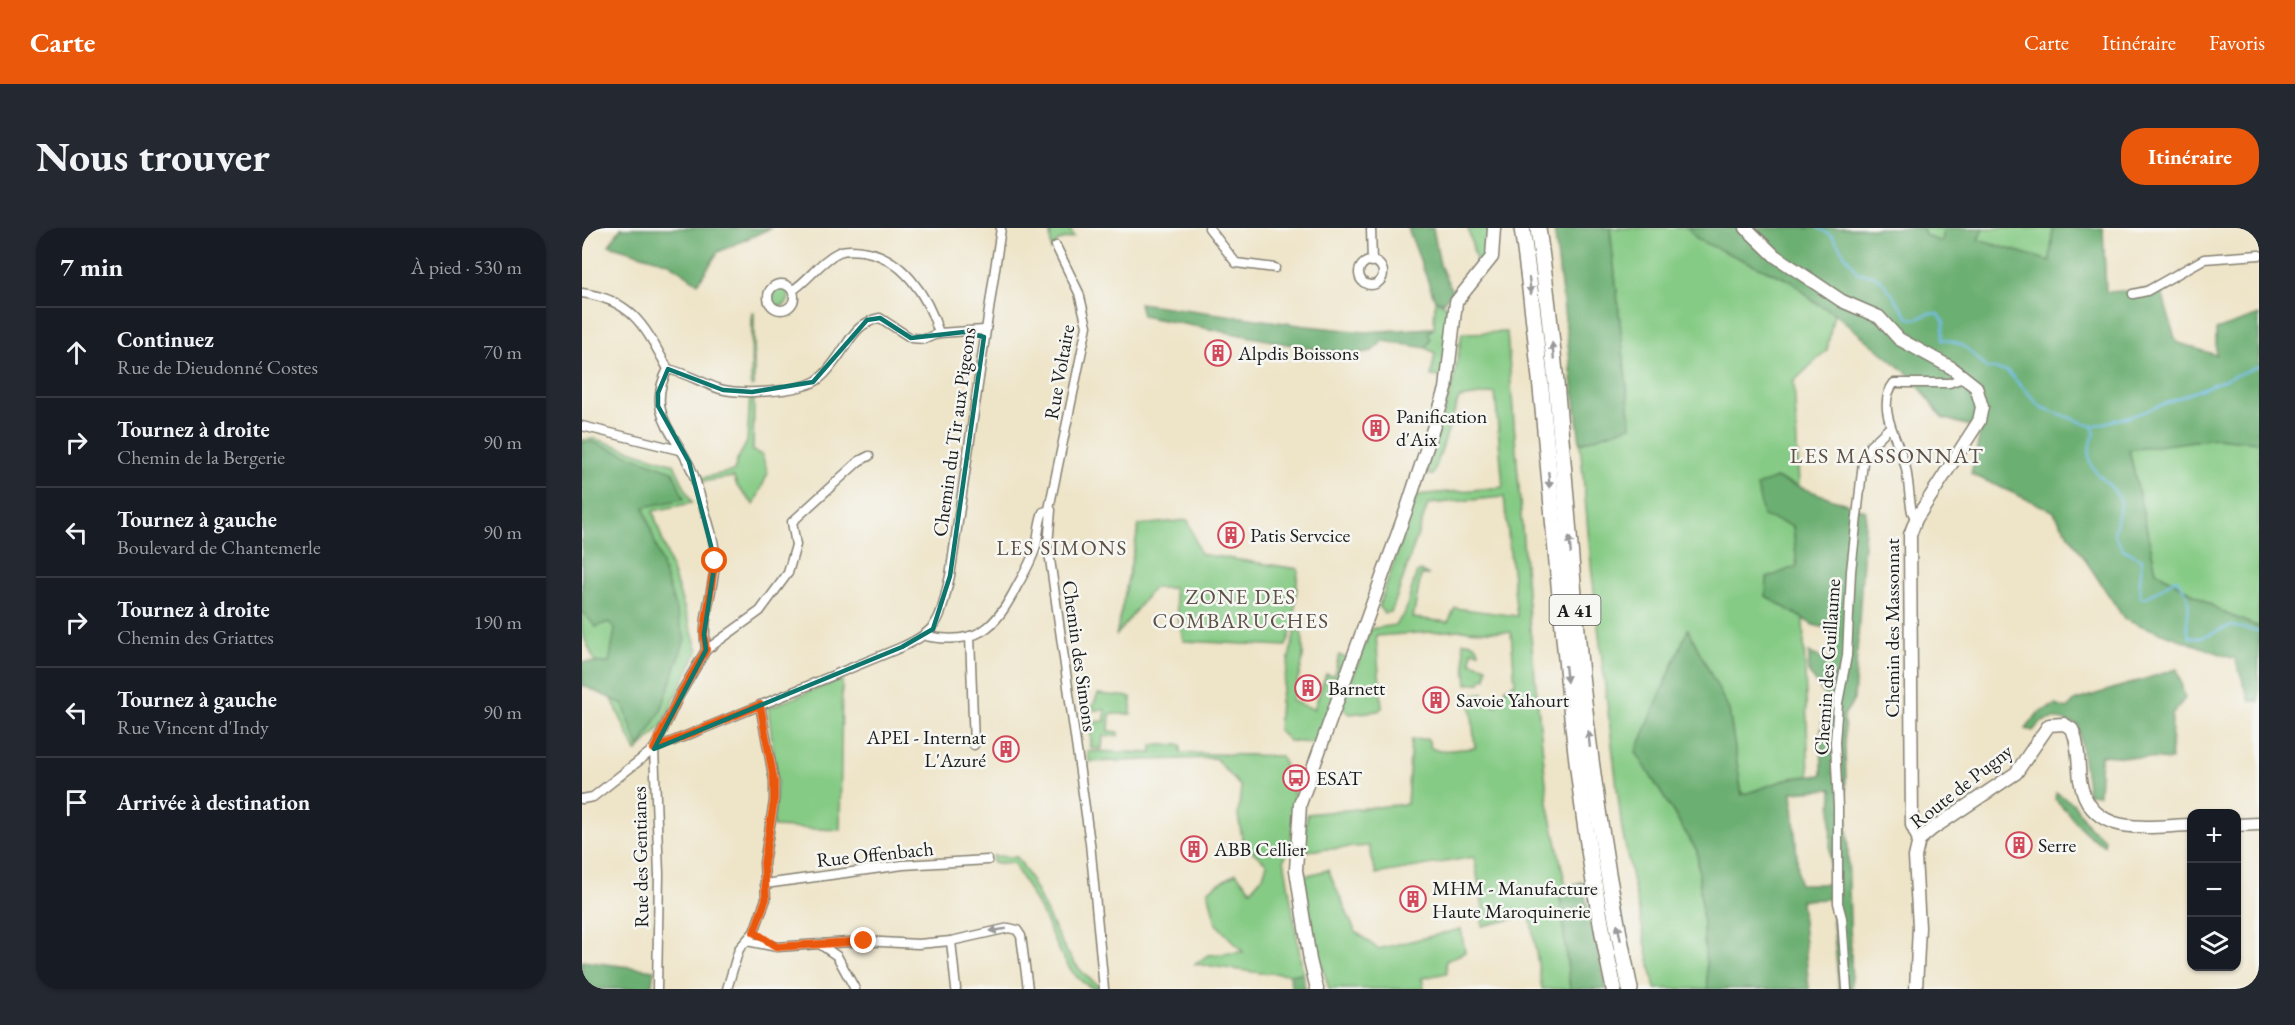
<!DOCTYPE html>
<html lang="fr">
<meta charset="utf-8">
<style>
body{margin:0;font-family:"EB Garamond",serif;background:#242831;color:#f1f3f6}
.controls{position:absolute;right:18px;bottom:18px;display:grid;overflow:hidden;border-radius:12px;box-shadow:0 2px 4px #0004}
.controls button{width:54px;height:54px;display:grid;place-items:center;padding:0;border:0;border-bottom:2px solid #363941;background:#171b24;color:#f1f3f6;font:30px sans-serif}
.stop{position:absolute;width:18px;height:18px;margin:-14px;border:4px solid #ea580c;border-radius:50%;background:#fff}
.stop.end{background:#ea580c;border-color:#fff;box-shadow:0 2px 6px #0008}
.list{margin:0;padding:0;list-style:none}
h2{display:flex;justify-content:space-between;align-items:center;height:78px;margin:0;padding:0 24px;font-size:26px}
h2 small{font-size:20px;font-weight:400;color:#9ea1a6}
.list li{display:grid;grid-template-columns:39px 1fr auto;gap:18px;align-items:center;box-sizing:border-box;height:90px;padding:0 24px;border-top:2px solid #363941}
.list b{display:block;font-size:22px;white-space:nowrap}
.list p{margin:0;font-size:20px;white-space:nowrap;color:#9ea1a6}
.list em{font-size:20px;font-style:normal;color:#9ea1a6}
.icon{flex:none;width:33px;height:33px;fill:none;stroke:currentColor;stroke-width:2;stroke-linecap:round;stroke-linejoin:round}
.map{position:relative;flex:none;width:1677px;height:761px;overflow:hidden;border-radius:24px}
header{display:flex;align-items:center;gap:36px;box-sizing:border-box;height:84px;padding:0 30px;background:#ea580c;color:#fff}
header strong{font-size:28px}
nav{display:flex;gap:33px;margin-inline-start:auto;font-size:21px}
.intro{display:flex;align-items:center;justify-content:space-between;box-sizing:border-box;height:144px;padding:0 36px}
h1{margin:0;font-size:42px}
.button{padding:15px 27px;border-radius:24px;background:#ea580c;color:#fff;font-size:21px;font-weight:700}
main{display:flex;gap:36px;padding:0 36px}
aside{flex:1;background:#171b24;border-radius:24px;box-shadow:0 2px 4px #0004}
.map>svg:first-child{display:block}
.green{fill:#86cb85;stroke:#517450;stroke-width:1.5}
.forest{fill:#6caf72;stroke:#446647;stroke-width:1.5;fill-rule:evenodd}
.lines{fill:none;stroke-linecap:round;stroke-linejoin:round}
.stream{stroke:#73beec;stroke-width:2}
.street-casing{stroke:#858072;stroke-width:11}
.secondary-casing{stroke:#858072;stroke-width:15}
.highway-casing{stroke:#858072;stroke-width:18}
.street{stroke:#fff;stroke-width:8}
.secondary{stroke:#fff;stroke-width:12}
.highway{stroke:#fff;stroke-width:15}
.oneway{fill:#999}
.route{stroke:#ea580c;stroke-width:8}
.marked{fill:none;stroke:#0f766e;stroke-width:4.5;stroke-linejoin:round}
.labels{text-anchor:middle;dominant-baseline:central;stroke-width:5;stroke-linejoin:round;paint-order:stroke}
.shield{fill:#f6f6f2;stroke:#5d5d5c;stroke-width:1.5}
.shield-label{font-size:18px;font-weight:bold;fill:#1c1c1c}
.poi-label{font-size:20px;fill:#1c1c1c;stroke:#f6f6f2;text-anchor:start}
.street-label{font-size:20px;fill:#1c1c1c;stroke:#f6f6f2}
.neighbourhood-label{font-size:21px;letter-spacing:1.5px;fill:#5e5045;stroke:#f6f6f2}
.quarter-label{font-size:22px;letter-spacing:1.5px;fill:#5e5045;stroke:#f6f6f2}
</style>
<header>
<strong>Carte</strong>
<nav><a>Carte</a><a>Itinéraire</a><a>Favoris</a></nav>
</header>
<div class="intro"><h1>Nous trouver</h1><a class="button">Itinéraire</a></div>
<main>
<aside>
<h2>7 min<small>À pied · 530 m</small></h2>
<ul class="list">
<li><svg class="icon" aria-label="ahead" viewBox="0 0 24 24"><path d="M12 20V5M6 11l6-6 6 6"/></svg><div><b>Continuez</b><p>Rue de Dieudonné Costes</p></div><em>70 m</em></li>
<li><svg class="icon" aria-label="right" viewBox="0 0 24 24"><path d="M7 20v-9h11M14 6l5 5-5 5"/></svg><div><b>Tournez à droite</b><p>Chemin de la Bergerie</p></div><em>90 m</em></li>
<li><svg class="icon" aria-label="left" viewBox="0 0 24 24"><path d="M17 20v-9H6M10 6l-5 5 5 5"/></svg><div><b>Tournez à gauche</b><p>Boulevard de Chantemerle</p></div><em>90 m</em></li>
<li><svg class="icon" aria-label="right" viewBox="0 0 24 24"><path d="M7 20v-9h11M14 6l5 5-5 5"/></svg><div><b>Tournez à droite</b><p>Chemin des Griattes</p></div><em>190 m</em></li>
<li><svg class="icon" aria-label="left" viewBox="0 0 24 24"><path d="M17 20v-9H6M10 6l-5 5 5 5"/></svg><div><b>Tournez à gauche</b><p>Rue Vincent d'Indy</p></div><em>90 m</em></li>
<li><svg class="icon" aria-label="arrive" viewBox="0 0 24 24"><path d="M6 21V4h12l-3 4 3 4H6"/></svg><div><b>Arrivée à destination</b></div></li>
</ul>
</aside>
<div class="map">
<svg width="1677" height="761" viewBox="0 0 1677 761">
<rect width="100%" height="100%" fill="#f6f6f2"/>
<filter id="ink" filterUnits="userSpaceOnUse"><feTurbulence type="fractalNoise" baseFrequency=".0167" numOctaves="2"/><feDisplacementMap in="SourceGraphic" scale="12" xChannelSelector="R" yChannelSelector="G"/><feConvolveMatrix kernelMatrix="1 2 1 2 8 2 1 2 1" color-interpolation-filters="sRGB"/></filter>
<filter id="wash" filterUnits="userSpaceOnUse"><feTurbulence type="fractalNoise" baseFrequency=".008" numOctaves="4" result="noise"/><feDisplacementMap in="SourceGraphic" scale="24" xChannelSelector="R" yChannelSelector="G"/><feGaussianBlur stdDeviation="1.35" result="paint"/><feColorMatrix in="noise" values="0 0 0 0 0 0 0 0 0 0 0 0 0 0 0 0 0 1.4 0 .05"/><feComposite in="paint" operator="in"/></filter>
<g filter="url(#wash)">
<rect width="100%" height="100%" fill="#eee4c8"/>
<g class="green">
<polygon points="468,0 487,0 492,9 476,13 469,22"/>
<polygon points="886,0 906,0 908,26 894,33"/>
<polygon points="1028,0 1106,0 1116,12 1211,54 1232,74 1252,85 1245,122 1212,153 1217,258 1193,250 1181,288 1211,297 1215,339 1185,350 1184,368 1221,390 1227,548 1209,550 1160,567 1147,482 1054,524 1115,623 1126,761 1073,761 1040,602 1010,347 998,215 1049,197"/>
<polygon points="1340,0 1362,0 1360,15 1344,8"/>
<polygon points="1401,0 1471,0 1468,33 1396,12"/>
<circle cx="198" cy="69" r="9"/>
<polygon points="853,72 865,78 861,149 849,148 853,125 844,120 849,111 845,105 852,99"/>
<polygon points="170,85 172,85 172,158 169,158"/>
<polygon points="925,104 947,390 966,575 984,659 977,662 988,761 960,761 948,687 900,698 901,680 892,629 794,646 787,618 722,623 725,586 825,576 829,512 846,511 849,520 857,523 893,520 888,467 901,465 900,473 915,478 924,460 933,455 929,404 878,402 794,408 800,480 796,483 768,486 759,479 789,401 813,397 823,385 834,346 838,343 847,347 839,347 831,390 866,394 873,380 935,388 922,269 846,276 812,377 809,384 802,385 797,378 835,267 921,259 913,165 877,170 851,247 847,247 845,240 871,155 880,105"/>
<polygon points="168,167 172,167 171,223 180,227 186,245 172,277 155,258 152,249 118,254 118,250 152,243 155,232 165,214"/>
<polygon points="1634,210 1677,214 1677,399 1642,385 1574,343 1547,221"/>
<polygon points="13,211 92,236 110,275 71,283 116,423 79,499 54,524 0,405 0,212"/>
<polygon points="606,292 618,326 716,341 712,396 704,418 601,413 591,360 571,360 534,408 557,297"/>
<path d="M713 402 719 404C726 430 716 448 709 473L732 481 744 446 752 448 757 427 768 432 739 516 707 513 696 502 698 473Z"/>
<polygon points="881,414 889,414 895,418 897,424 890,423 889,434 905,439 904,451 899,451 899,455 885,456"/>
<polygon points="260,451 258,602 191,599 195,553 186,480"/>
<polygon points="516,466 549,469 549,486 528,486 527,503 536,504 536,508 521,508 520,521 509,520 508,494 523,493 523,482 509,482"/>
<polygon points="570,517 599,517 599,525 699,528 712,564 713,575 708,621 702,631 721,746 679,745 613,736 626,727 661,724 634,696 626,662 654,645 669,662 681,648 685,636 661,615 656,587 659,559 633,530 507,534 506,523 570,525"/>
<path d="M411 628 435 629C462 665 479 740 519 758V761C488 761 471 707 459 684 450 667 440 651 431 635H411Z"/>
<polygon points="746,642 773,703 796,721 879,701 883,724 864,733 865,745 840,750 842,761 747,761 731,706 722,648"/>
</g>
<g class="forest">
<polygon points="39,0 189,0 136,24 116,55 87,35 27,17"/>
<polygon points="826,0 851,0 858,37 870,63 862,74 853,72"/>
<polygon points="972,0 1028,0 1049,198 998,215"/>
<polygon points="1106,0 1340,0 1344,8 1360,14 1362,0 1401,0 1396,12 1468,33 1471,0 1521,0 1524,64 1579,61 1594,114 1634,127 1634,102 1677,87 1677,214 1634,210 1547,222 1574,343 1642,385 1677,399 1677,473 1668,473 1653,431 1543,392 1471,283 1389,246 1399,201 1360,190 1331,150 1252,85 1232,74 1211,54 1116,12"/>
<polygon points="557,75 725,98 783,104 852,100 846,105 849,111 844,120 801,113 790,123 772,126 726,120 560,88"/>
<polygon points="10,214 91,243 102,271 62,279 103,411 79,483 57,521 41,476 0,457 0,434 27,435 33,402 27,394 14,399 0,383 0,215"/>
<path d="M1193 250 1284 283 1272 472 1262 487 1270 761H1257L1249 671 1219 672 1227 761H1126L1115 623 1054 524 1106 401 1147 482 1160 567 1209 550 1240 547 1239 504 1244 469 1227 445V425L1249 433V401L1231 397 1184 368 1185 350 1215 338 1211 298 1181 288 1175 258ZM1250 561 1247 656H1217L1210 564Z"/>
<path d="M1595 441 1603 470 1590 487 1589 532 1519 527 1517 567 1506 566 1496 497C1479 490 1462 486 1451 503L1444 501 1456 485 1473 477 1486 481 1492 473Z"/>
<path d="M1474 564 1492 576 1507 599 1523 611 1522 617C1500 607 1490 587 1473 571Z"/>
<polygon points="1000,654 1025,761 988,761 977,661"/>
<polygon points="0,733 72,742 69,761 0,761"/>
<polygon points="708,746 721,746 723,761 709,761"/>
</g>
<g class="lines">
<g class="stream">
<path d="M1236 0 1250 8 1276 45 1291 47 1302 55 1327 90 1336 91 1347 85 1357 86 1362 94 1360 112C1383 112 1391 128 1405 140L1425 143 1459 179 1510 198 1513 205C1494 245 1524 244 1539 273L1532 306 1541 321 1560 331 1557 365 1560 370C1575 367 1581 356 1595 351 1618 380 1598 387 1608 410H1618L1648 398 1677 403"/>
<polyline points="1511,198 1559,185 1677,138"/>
</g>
</g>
</g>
<g filter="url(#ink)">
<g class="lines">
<g class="street-casing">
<g id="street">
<polyline points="627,0 654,35 693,40"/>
<polyline points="789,0 790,34"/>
<circle cx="789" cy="45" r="12"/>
<circle cx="199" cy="69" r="13"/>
<path d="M211 62C227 52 239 32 257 24 264 21 272 22 280 23 320 28 346 68 357 105"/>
<path d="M0 65C51 72 63 99 86 141 60 190 102 211 114 254 120 277 135 313 133 335 131 365 119 392 124 422"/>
<polyline points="1551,66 1565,63 1622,31 1677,27"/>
<path d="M86 141C104 145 120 155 138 161 160 167 214 164 234 153 244 147 249 138 256 129 269 111 274 95 298 90L329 110 343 111 357 105 402 102"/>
<polyline points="0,198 97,222"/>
<polyline points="467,281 505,98 497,65 474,18"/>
<path d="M1334 291 1330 284C1327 270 1327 255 1324 241 1319 216 1292 180 1312 155H1367L1381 150"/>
<path d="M344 408C395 418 413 401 435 358 442 346 449 334 453 321 457 309 456 296 461 284L469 282 466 317 508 615 522 761"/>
<polyline points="388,408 392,517"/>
<path d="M0 571 11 569 72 521 320 419C360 401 358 389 368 348L419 0"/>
<polyline points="183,656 321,637 406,632"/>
<polyline points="165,713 195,719 281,713 336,716 369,713 427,700 435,702 439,708 446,761"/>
<polyline points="369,713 374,761"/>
<polyline points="239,717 255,728 273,761"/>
<polyline points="75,761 77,646 72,521 97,468 124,422 178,383 206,345 214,317 210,294 277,233 287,228"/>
<polyline points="145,761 157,721 172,704 184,671 182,635 192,573 192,553 178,477"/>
<polyline points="1265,761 1260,690 1256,675 1256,579 1253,514 1256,475 1265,428 1269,343 1281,234 1288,218 1307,200"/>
</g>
</g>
<g class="secondary-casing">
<g id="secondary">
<polyline points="1164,0 1193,28 1260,73 1297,89 1317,111 1370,140 1394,159 1400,179 1397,193 1334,291 1328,307 1330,597 1337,612"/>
<polyline points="1654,597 1677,596"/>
<polyline points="735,761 728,732 714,642 718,576 825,280 864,161 874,74 910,29 912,0"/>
<path d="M1334 761 1337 699 1333 629 1337 612 1350 601 1434 545 1467 497 1482 496 1490 501C1497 515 1496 536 1498 552 1508 611 1565 598 1610 597"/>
</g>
</g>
<g class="highway-casing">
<g id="highway">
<path d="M940 0C976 254 978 510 1032 761"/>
<path d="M956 0C977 148 985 298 999 447 1010 553 1026 657 1048 761"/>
</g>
</g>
<use href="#street" class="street"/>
<use href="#secondary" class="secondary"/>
<use href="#highway" class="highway"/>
</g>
<defs><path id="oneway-solid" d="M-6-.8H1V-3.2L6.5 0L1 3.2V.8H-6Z" transform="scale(1.5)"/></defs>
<g class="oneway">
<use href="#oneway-solid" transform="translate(948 58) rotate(83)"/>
<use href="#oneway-solid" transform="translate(971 123) rotate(-96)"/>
<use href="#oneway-solid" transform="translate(967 252) rotate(85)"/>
<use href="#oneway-solid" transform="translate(988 317) rotate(-95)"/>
<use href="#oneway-solid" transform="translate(984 446) rotate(84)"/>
<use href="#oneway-solid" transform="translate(1007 511) rotate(-96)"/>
<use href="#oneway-solid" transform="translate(416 702) rotate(171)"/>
<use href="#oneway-solid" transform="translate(1037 704) rotate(-101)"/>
</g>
</g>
<g class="lines" filter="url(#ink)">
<polyline class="route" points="133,333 122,406 124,422 97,468 72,521 178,477 192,553 192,573 182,635 184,671 172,704 195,719 282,713"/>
</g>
<path class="marked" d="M298 90 329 110 382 104 402 109 368 348 351 401 320 419 72 521 124 422 122 406 133 333 107 234 76 178V165L86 141 141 162 170 164 231 154 285 92Z"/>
<defs>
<g id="building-ring" transform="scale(1.35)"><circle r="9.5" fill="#f6f6f2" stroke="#d1495b" stroke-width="1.5"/><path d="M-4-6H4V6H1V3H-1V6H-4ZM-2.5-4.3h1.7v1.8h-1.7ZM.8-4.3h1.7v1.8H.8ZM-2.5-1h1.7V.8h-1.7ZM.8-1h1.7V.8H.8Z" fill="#d1495b"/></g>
<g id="bus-ring" transform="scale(1.35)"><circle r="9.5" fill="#f6f6f2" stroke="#d1495b" stroke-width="1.5"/><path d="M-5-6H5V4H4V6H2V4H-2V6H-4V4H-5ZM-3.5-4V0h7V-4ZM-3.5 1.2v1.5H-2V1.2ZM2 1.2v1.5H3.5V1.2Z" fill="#d1495b"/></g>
</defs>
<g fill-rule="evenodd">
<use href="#building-ring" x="636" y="125"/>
<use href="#building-ring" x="794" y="200"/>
<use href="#building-ring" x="649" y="307"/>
<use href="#building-ring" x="726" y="460"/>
<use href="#building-ring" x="854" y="472"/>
<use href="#building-ring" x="424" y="521"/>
<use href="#bus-ring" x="714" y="550"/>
<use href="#building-ring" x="1437" y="617"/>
<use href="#building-ring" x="612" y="621"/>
<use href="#building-ring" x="831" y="671"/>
</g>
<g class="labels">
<rect class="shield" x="967.5" y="367" width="51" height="30" rx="4.5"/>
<g class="shield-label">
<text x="993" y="382">A 41</text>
</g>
<g class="poi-label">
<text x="656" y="125">Alpdis Boissons</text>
<text x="814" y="188">Panification<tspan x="814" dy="23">d'Aix</tspan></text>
<text x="668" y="307">Patis Servcice</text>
<text x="746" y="460">Barnett</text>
<text x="874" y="472">Savoie Yahourt</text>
<text x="404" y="509" text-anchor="end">APEI - Internat<tspan x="404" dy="23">L'Azuré</tspan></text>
<text x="734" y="550">ESAT</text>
<text x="1456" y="617">Serre</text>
<text x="632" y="621">ABB Cellier</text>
<text x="850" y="660">MHM - Manufacture<tspan x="850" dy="23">Haute Maroquinerie</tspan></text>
</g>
<g class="street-label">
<text transform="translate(477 144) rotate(-80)">Rue Voltaire</text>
<text transform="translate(372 204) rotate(-82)">Chemin du Tir aux Pigeons</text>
<text transform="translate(1310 400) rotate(-90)">Chemin des Massonnat</text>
<text transform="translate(498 428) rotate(82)">Chemin des Simons</text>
<text transform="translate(1245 439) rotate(-86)">Chemin des Guillaume</text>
<text transform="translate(1379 558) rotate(-38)">Route de Pugny</text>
<text transform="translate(293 626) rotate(-6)">Rue Offenbach</text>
<text transform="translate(58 629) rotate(-91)">Rue des Gentianes</text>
</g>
<g class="neighbourhood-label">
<text x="480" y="319">LES SIMONS</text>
<text x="659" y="368">ZONE DES<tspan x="659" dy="24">COMBARUCHES</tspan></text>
</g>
<g class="quarter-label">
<text x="1305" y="227">LES MASSONNAT</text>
</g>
</g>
</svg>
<div class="controls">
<button>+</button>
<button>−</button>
<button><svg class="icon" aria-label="layers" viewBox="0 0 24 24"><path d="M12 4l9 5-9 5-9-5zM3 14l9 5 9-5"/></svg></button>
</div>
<div class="stop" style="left:133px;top:333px"></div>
<div class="stop end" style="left:282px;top:713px"></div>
</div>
</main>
